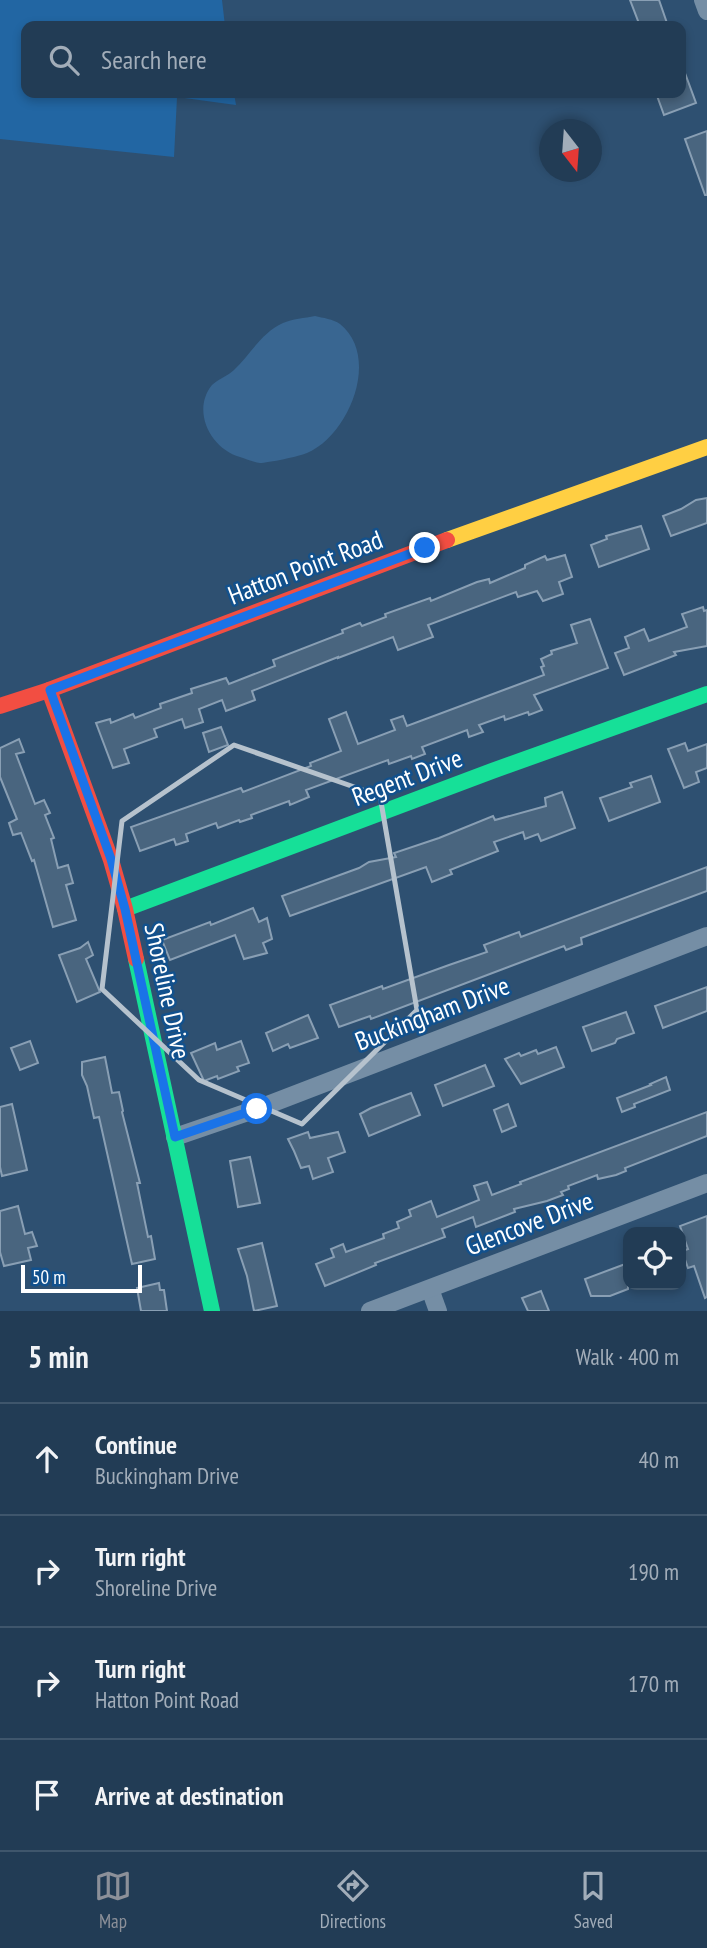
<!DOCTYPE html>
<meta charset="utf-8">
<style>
body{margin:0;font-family:"PT Sans Narrow",sans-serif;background:#2a435b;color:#f1f3f6}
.controls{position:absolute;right:21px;bottom:21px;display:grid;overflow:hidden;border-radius:14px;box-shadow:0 4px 10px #0003}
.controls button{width:63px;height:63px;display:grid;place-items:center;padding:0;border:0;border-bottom:2px solid #3f566c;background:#223c55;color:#f1f3f6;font:35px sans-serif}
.compass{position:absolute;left:539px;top:119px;width:63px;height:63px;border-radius:50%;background:#223c55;box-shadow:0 4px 10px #0003;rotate:163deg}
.scale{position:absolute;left:21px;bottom:18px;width:121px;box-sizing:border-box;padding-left:7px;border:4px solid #fff;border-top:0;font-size:19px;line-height:24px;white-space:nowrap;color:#fff;-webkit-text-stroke:5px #12518d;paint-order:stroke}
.stop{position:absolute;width:21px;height:21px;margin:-16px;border:5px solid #1a73e8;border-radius:50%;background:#fff}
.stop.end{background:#1a73e8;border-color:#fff;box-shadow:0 2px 7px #0008}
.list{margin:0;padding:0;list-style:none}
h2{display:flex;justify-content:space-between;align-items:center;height:91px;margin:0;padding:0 28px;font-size:30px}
h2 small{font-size:23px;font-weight:400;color:#a2adb9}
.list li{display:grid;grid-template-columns:46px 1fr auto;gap:21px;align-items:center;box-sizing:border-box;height:112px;padding:0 28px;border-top:2px solid #3f566c}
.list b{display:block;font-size:26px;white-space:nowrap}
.list p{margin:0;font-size:23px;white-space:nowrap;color:#a2adb9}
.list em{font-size:23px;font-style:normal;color:#a2adb9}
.icon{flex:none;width:38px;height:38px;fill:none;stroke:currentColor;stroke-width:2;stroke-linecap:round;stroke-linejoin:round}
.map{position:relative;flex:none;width:707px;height:1311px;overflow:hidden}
.search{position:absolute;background:#223c55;box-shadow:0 4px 10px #0003;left:21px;right:21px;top:21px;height:77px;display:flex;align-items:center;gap:18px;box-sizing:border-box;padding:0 24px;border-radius:14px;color:#a2adb9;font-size:26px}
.sheet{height:539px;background:#223c55}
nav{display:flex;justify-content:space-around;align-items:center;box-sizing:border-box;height:98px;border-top:2px solid #3f566c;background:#223c55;font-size:19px;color:#a2adb9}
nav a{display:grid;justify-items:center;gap:4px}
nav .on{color:#8c9099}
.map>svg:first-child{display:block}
.green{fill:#2266a3}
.water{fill:#396691}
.building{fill:#49657f;stroke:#899fb4;stroke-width:2}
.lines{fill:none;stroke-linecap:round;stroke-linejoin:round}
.street{stroke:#758ea5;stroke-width:18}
.fast{stroke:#16e098;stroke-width:16}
.slow{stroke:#ffcf43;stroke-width:16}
.jam{stroke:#f24e42;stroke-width:16}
.route{stroke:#1a73e8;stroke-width:9}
.marked{fill:none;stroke:#b6c2cd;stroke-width:5;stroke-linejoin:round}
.labels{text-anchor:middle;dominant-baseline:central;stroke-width:5;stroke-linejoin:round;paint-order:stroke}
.street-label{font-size:26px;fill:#fff;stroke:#12518d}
</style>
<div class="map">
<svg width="707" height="1311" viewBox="0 0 707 1311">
<rect width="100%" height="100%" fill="#2e5071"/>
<polygon class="green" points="0,0 222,0 225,26 26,26 26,93 234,93 236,105 177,97 174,157 0,139"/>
<path class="water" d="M315 316C323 318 333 319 340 324 381 357 349 435 307 453 301 456 267 463 260 463 253 462 246 459 240 457 211 449 191 411 212 385 218 379 228 376 234 370 251 354 261 333 283 323 292 319 305 318 315 316Z"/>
<g class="building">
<polygon points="630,0 659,0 668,26 640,26"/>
<polygon points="682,65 696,103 664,115 656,93 681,93"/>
<polygon points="707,131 707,195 705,195 685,139"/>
<polygon points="707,498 707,523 671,536 663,516 681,509 696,500"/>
<polygon points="641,526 649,549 599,567 591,545 607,539 606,536"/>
<polygon points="565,555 572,577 559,582 563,594 543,601 537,591 518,597 516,592 428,625 433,637 398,650 393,637 338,658 338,657 252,691 255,700 226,711 222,700 199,709 203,722 185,728 182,719 154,729 157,737 124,749 129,763 113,768 96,723 110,719 111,723 133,714 135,718 161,708 160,704 192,693 191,689 226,678 229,684 275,666 273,660 343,633 342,630 360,623 362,626 386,617 385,614 430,598 431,601 477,582 489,579 490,583 525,568 525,565 545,556 547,560"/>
<polygon points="703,607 704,611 707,610 707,646 674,652 676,655 624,675 615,653 629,648 625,637 644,629 649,641 687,627 682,614"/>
<polygon points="590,619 608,668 534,695 542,710 529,715 528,712 505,720 504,716 479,725 483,732 469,737 467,730 422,747 425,754 412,759 411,756 389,764 388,760 306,790 309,797 290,805 289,801 251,815 252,818 240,822 239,820 218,828 216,823 186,834 188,841 176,845 174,839 140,851 131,827 241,788 243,792 311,766 310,763 341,751 329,719 346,712 358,744 395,730 391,720 403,716 407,726 544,675 541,667 544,666 541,659 552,654 551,651 577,643 571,625"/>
<polygon points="221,727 228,745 209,752 203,733"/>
<polygon points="19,739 24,752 16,754 35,804 44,800 50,813 45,815 54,838 51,839 58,868 68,865 73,883 66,885 76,920 53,927 34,860 32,861 21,833 13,835 9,823 17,819 0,777 0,748"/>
<polygon points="685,743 688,751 707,744 707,768 696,772 699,782 684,788 668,749"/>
<polygon points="651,776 660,802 609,821 600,798 632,787 630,783"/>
<polygon points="562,792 575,828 541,841 538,834 525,839 523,832 494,842 498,851 450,870 452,874 432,882 426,867 290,916 282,896 359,868 369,862 396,857 394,853 439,838 493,816 495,820 546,806 545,798"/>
<polygon points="707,867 707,891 581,938 582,944 566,950 564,946 371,1019 370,1016 339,1027 330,1005 382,986 383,989 449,965 487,952 484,945 519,932 521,937"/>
<polygon points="253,908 259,922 267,918 272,939 263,943 267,953 244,959 235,935 170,960 162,940 210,922 211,925"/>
<polygon points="88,942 93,955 86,959 100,992 77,1002 59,955 80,948"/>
<polygon points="707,987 707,1011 663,1028 655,1006"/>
<polygon points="626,1012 634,1033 617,1039 615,1043 592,1051 583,1027"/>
<polygon points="308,1015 318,1038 290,1048 288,1044 273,1051 266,1033"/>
<polygon points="30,1041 38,1063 20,1070 11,1048"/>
<polygon points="241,1041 249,1063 237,1067 239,1071 218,1079 217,1076 204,1081 191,1053 215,1043 217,1050"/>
<polygon points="556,1047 564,1067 521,1084 505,1059 519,1053 521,1056 536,1050 538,1054"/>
<polygon points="105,1057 112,1093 119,1092 123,1111 122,1112 140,1183 137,1183 148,1237 151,1236 155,1259 132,1264 99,1117 94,1118 87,1086 82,1075 82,1062"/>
<polygon points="485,1065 494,1086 443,1106 435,1085"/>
<polygon points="666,1077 670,1090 634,1104 635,1107 622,1112 617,1098 651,1085 650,1084"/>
<polygon points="411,1093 420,1115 369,1136 360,1114 371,1108"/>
<polygon points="12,1104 27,1170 2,1176 0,1167 0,1107"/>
<polygon points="508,1104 516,1126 502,1132 494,1110"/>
<polygon points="707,1112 707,1136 625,1168 626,1171 616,1175 598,1179 597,1175 568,1186 569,1189 561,1192 563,1195 547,1201 514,1209 515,1212 476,1227 473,1217 442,1229 445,1237 375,1263 376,1265 325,1286 316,1264 334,1257 331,1249 343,1244 346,1252 384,1238 383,1234 399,1228 397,1222 411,1216 409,1210 431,1201 437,1217 479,1200 474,1186 487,1182 492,1195 521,1184 520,1182"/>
<polygon points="308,1132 310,1138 338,1132 345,1152 328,1158 333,1172 313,1179 309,1166 301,1168 294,1151 288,1139"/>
<polygon points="250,1157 260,1203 238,1207 230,1161"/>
<polygon points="18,1206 25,1234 32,1232 37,1246 28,1248 31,1260 4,1266 0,1252 0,1211"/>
<polygon points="707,1216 707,1297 705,1298 694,1266 688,1268 682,1251 688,1249 680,1226"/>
<polygon points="262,1243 277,1306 254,1311 247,1276 238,1249"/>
<polygon points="628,1263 628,1289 610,1296 591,1296 585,1279"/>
<polygon points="159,1283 160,1290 164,1290 167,1311 141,1311 137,1288"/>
<polygon points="541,1291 549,1311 528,1311 522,1298"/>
</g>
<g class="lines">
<g class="street">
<polyline points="703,0 707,11"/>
<polyline points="175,1137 257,1109 707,936"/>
<polyline points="430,1289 438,1311"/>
<polyline points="370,1311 707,1183"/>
</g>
<g class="fast">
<polyline points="125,909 492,771 707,694"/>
<polyline points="136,959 212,1311"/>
</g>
<polyline class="slow" points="447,540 707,447"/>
<g class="jam">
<polyline points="49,690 111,860 125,909 136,959"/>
<polyline points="0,706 49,690 447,540"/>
</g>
</g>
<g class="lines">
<polyline class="route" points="257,1109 175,1137 125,909 111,859 50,690 425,548"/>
</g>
<path class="marked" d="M234 745 380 796 417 1010 302 1124 199 1080 102 989 122 821Z"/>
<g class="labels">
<g class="street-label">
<text transform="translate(305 567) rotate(-21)">Hatton Point Road</text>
<text transform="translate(407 777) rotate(-21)">Regent Drive</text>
<text transform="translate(168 991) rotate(78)">Shoreline Drive</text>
<text transform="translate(432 1013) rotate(-21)">Buckingham Drive</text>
<text transform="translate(529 1223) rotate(-21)">Glencove Drive</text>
</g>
</g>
</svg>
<div class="controls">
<button><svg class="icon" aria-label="locate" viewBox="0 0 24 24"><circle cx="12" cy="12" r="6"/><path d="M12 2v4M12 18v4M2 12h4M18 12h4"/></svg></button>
</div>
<svg class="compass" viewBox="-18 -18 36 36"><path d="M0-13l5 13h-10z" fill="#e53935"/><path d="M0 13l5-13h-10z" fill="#a2adb9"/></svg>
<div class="scale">50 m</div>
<div class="stop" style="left:257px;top:1109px"></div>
<div class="stop end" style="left:425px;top:548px"></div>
<div class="search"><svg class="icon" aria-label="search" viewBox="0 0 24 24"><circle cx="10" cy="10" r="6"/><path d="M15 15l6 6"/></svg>Search here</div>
</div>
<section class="sheet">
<h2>5 min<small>Walk · 400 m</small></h2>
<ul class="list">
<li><svg class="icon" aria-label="ahead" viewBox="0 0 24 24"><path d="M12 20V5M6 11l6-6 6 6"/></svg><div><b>Continue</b><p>Buckingham Drive</p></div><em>40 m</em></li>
<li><svg class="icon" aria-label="right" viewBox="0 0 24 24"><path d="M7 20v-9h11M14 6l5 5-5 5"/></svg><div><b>Turn right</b><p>Shoreline Drive</p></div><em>190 m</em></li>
<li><svg class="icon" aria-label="right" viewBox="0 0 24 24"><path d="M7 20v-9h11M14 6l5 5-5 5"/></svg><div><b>Turn right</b><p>Hatton Point Road</p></div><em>170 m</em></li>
<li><svg class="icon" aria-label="arrive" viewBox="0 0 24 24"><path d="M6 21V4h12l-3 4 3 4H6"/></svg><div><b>Arrive at destination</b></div></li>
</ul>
</section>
<nav>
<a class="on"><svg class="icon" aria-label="map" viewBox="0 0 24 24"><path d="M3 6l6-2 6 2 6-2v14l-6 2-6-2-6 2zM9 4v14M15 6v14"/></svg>Map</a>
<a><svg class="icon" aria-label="directions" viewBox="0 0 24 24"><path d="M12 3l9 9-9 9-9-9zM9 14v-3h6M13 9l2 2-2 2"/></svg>Directions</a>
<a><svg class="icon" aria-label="saved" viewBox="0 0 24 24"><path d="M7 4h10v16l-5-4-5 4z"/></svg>Saved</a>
</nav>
